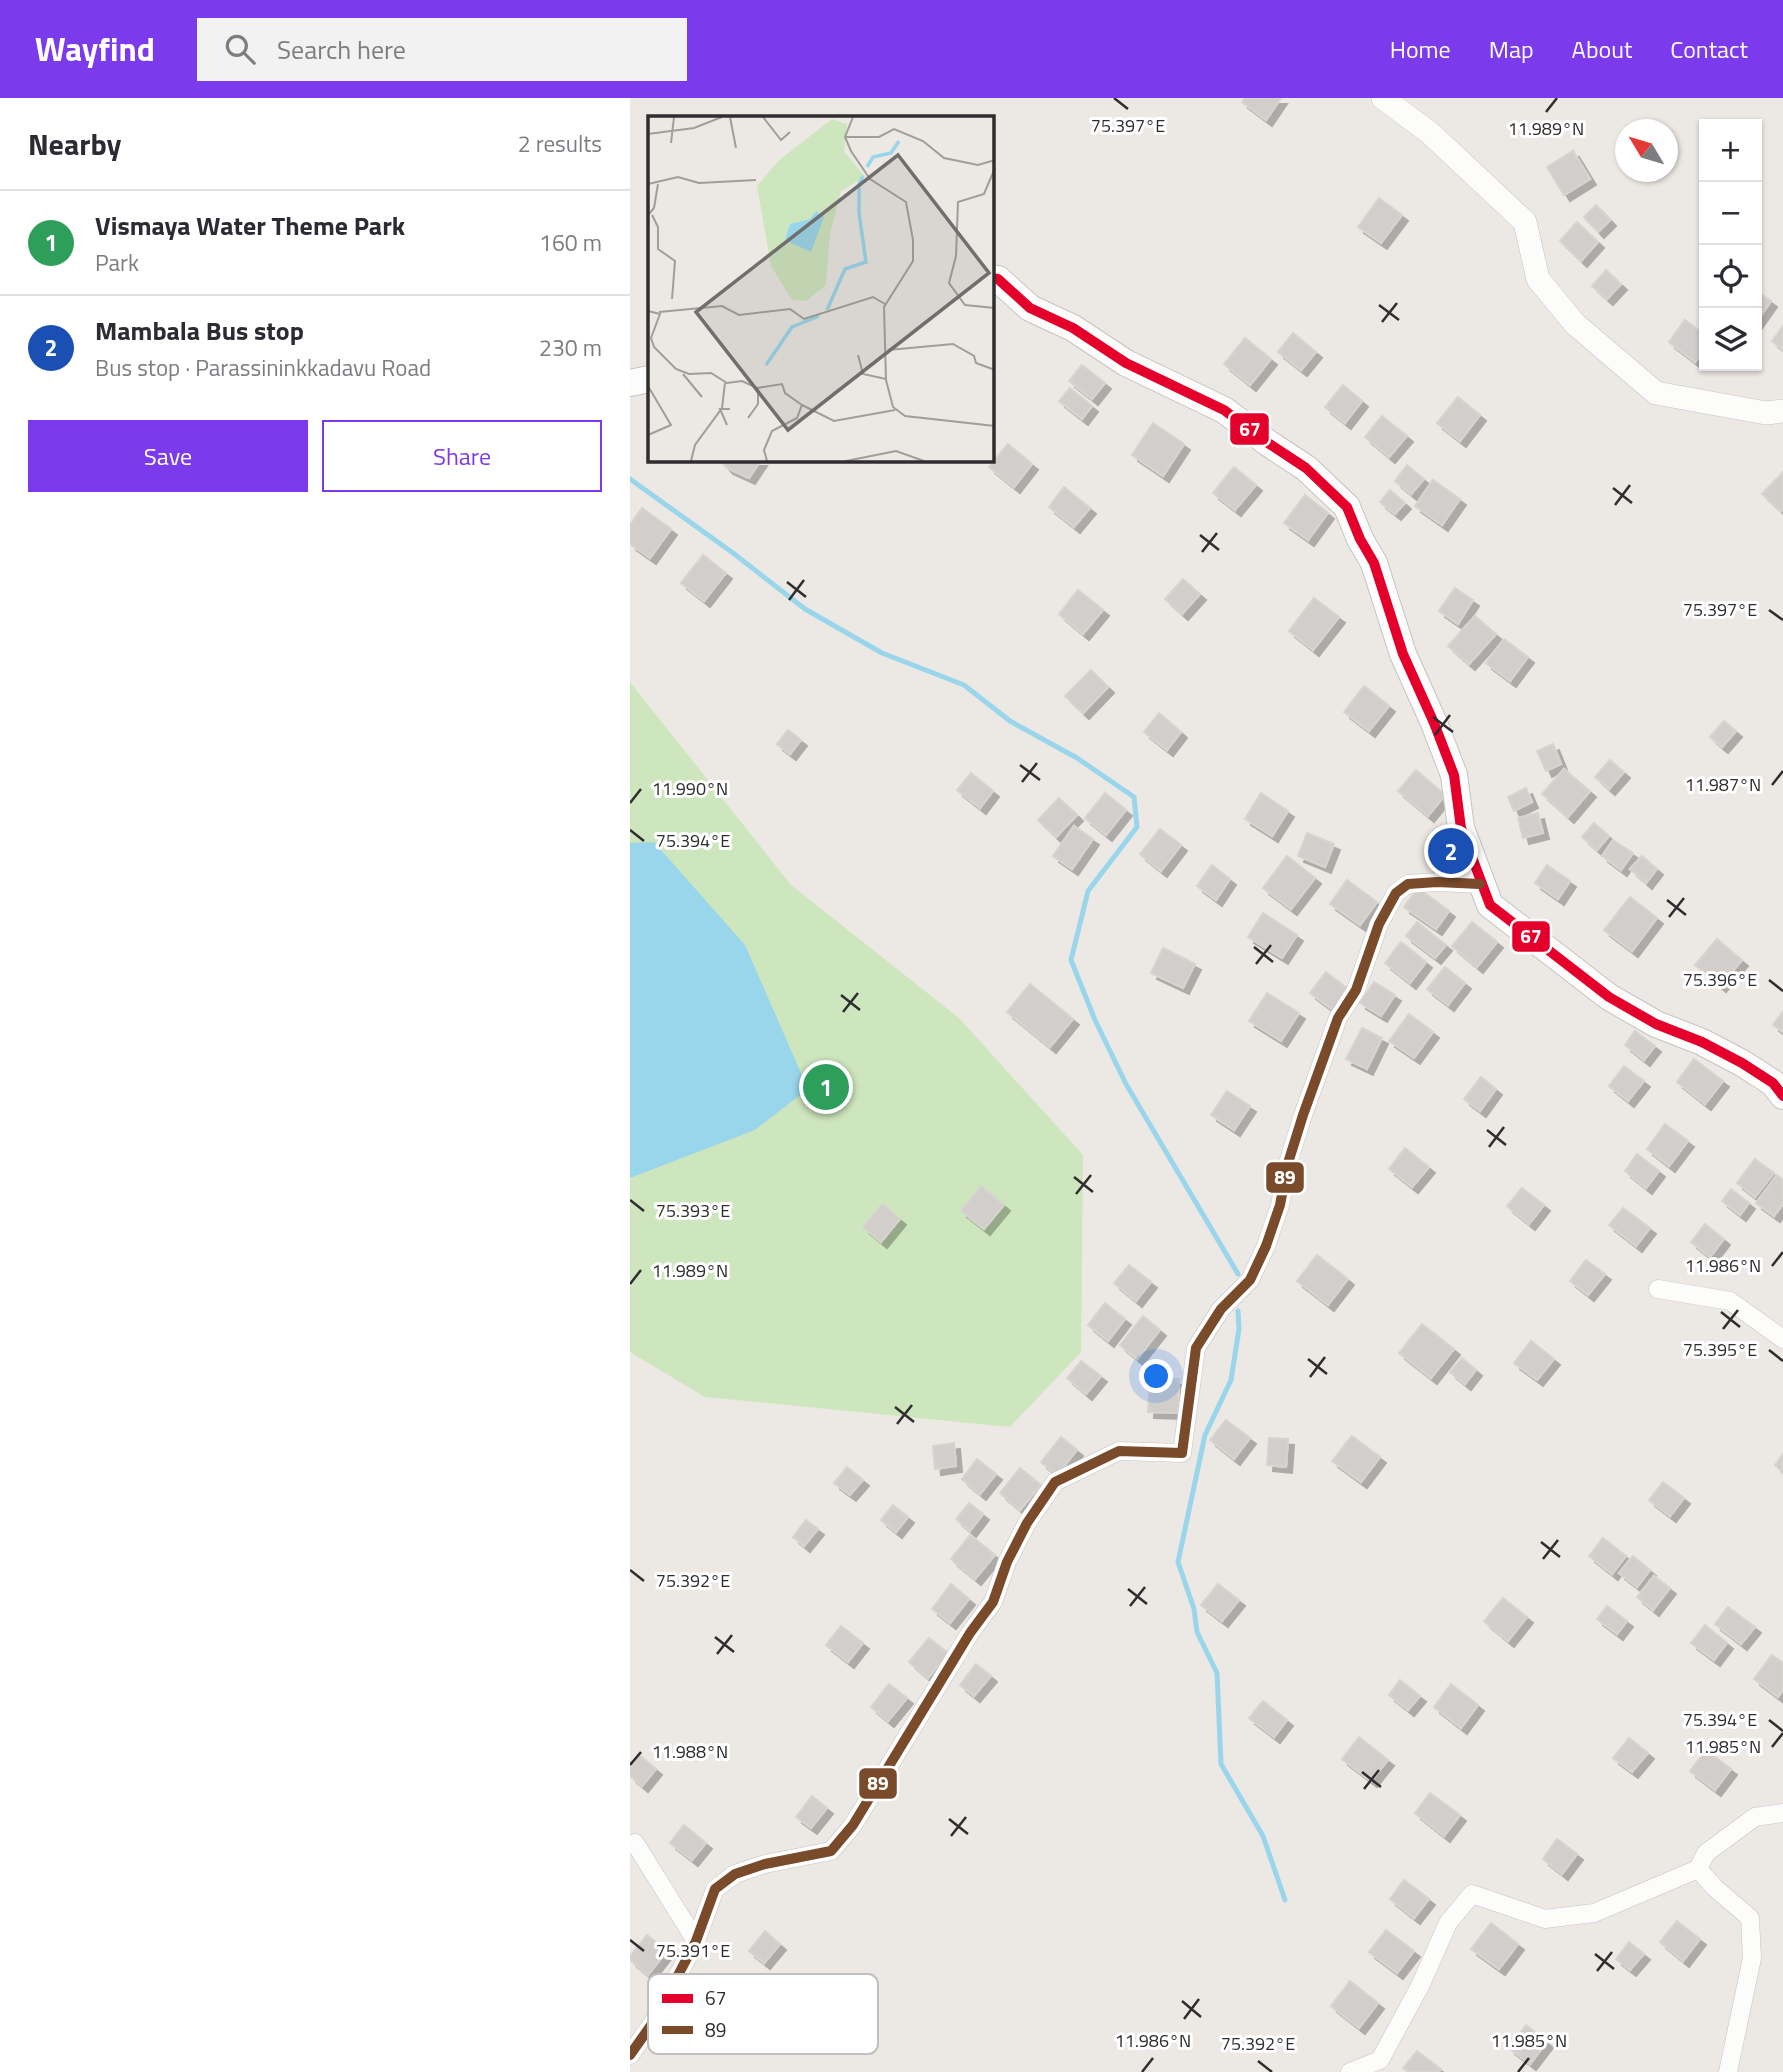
<!DOCTYPE html>
<meta charset="utf-8">
<style>
body{margin:0;font-family:"Titillium Web",sans-serif;background:#f2f2f3;color:#2b2b33}
.controls{position:absolute;right:21px;top:21px;display:grid;overflow:hidden;border-radius:0px;box-shadow:0 2px 5px #0004}
.controls button{width:63px;height:63px;display:grid;place-items:center;padding:0;border:0;border-bottom:2px solid #e1e1e2;background:#fff;color:#2b2b33;font:35px sans-serif}
.compass{position:absolute;left:985px;top:21px;width:63px;height:63px;border-radius:50%;background:#fff;box-shadow:0 2px 5px #0004;rotate:308deg}
.you{position:absolute;left:527px;top:1279px;width:24px;height:24px;margin:-18px;border:5px solid #fff;border-radius:50%;background:#1a73e8;box-shadow:0 0 0 10px #1a73e833}
.badge{display:grid;place-items:center;width:46px;height:46px;border-radius:50%;background:#7c3aed;color:#fff;font-size:23px;font-weight:700}
.pin{position:absolute;translate:-50% -50%;border:4px solid #fff;box-shadow:0 2px 7px #0006}
.list{margin:0;padding:0;list-style:none}
h2{display:flex;justify-content:space-between;align-items:center;height:91px;margin:0;padding:0 28px;font-size:30px}
h2 small{font-size:23px;font-weight:400;color:#7c7c81}
.list li{display:grid;grid-template-columns:46px 1fr auto;gap:21px;align-items:center;box-sizing:border-box;height:105px;padding:0 28px;border-top:2px solid #e1e1e2}
.list b{display:block;font-size:26px;white-space:nowrap}
.list p{margin:0;font-size:23px;white-space:nowrap;color:#7c7c81}
.list em{font-size:23px;font-style:normal;color:#7c7c81}
.actions{display:flex;gap:14px;padding:21px 28px}
.actions a{flex:1;padding:16px 0;border:2px solid #7c3aed;border-radius:0px;text-align:center;font-size:24px;color:#7c3aed}
.actions .main{background:#7c3aed;color:#fff}
.icon{flex:none;width:38px;height:38px;fill:none;stroke:currentColor;stroke-width:2;stroke-linecap:round;stroke-linejoin:round}
.map{position:relative;flex:none;width:1153px;height:1974px;overflow:hidden}
header{display:flex;align-items:center;gap:42px;box-sizing:border-box;height:98px;padding:0 35px;background:#7c3aed;color:#fff}
header strong{font-size:33px}
nav{display:flex;gap:38px;margin-inline-start:auto;font-size:24px}
.search{width:490px;height:63px;background:#f2f2f3;display:flex;align-items:center;gap:18px;box-sizing:border-box;padding:0 24px;border-radius:0px;color:#7c7c81;font-size:26px}
main{display:flex}
aside{flex:1;background:#fff}
.map>svg:first-child{display:block}
.green{fill:#cee6be}
.water{fill:#99d6ec}
.lines{fill:none;stroke-linecap:round;stroke-linejoin:round}
.stream{stroke:#99d6ec;stroke-width:5}
.building{fill:#d1cecb;stroke:#d7d4d0;stroke-width:2;filter:url(#shadow)}
.minor-casing{stroke:#c5c4c5;stroke-width:19}
.tertiary-casing{stroke:#c5c4c5;stroke-width:24}
.secondary-casing{stroke:#c5c4c5;stroke-width:28}
.minor{stroke:#fcfcfb;stroke-width:18}
.tertiary{stroke:#fcfcfb;stroke-width:23}
.secondary{stroke:#fcfcfb;stroke-width:26}
.bus-1-casing{stroke:#fff;stroke-width:16}
.bus-2-casing{stroke:#fff;stroke-width:16}
.bus-1{stroke:#e4002b;stroke-width:10}
.bus-2{stroke:#7a4b2a;stroke-width:10}
.ticks{fill:none;stroke:#2e2e2e;stroke-width:2.5}
.inset-river{fill:none;stroke:#99d6ec;stroke-width:3.5}
.inset-road{fill:none;stroke:#a09e9b;stroke-width:2}
.view{fill:#706f6e;fill-opacity:0.15;stroke:#706f6e;stroke-width:3.5}
.inset-edge{fill:none;stroke:#2e2e2e;stroke-width:3.5}
.key{fill:#fff;stroke:#c0c0c0;stroke-width:2}
.key-label{font-size:19px;fill:#2e2e2e}
.ticks-label{font-size:18px;text-anchor:middle;fill:#2e2e2e;stroke:#fff;stroke-width:6;stroke-linejoin:round;paint-order:stroke}
.line-badge{stroke:#fff;stroke-width:2.5}
.badge-label{font-size:19px;text-anchor:middle;font-weight:bold;fill:#fff}
</style>
<header>
<strong>Wayfind</strong>
<div class="search"><svg class="icon" aria-label="search" viewBox="0 0 24 24"><circle cx="10" cy="10" r="6"/><path d="M15 15l6 6"/></svg>Search here</div>
<nav><a>Home</a><a>Map</a><a>About</a><a>Contact</a></nav>
</header>
<main>
<aside>
<h2>Nearby<small>2 results</small></h2>
<ul class="list">
<li><span class="badge" style="background:#2e9e5b">1</span><div><b>Vismaya Water Theme Park</b><p>Park</p></div><em>160 m</em></li>
<li><span class="badge" style="background:#1a4fb4">2</span><div><b>Mambala Bus stop</b><p>Bus stop · Parassininkkadavu Road</p></div><em>230 m</em></li>
</ul>
<div class="actions"><a class="main">Save</a><a>Share</a></div>
</aside>
<div class="map">
<svg width="1153" height="1974" viewBox="0 0 1153 1974">
<defs>
<filter id="shadow"><feDropShadow dx="6" dy="6" stdDeviation="0" flood-color="#0004"/></filter>
</defs>
<rect width="100%" height="100%" fill="#ece8e4"/>
<polygon class="green" points="0,584 161,787 329,920 453,1057 451,1254 380,1329 75,1299 0,1254"/>
<polygon class="water" points="24,744 115,847 178,991 125,1032 0,1080 0,745"/>
<g class="lines">
<g class="stream">
<polyline points="0,381 103,455 175,511 252,555 334,587 380,623 447,660 504,699 507,729 458,793 441,862 465,922 496,986 608,1176"/>
<polyline points="608,1213 609,1231 601,1282 575,1337 548,1464 564,1511 567,1534 587,1575 591,1666 633,1738 655,1802"/>
</g>
</g>
<g class="building">
<polygon points="615,0 651,0 636,22 612,4"/>
<polygon points="943,53 960,81 934,97 917,69"/>
<polygon points="749,100 772,117 751,145 728,129"/>
<polygon points="966,107 980,122 968,134 954,119"/>
<polygon points="947,124 968,144 951,163 930,143"/>
<polygon points="976,172 991,186 977,201 962,188"/>
<polygon points="1127,193 1141,203 1127,223"/>
<polygon points="1055,222 1074,236 1074,252 1065,264 1039,244"/>
<polygon points="1153,228 1153,252 1142,243"/>
<polygon points="663,235 686,254 671,272 648,254"/>
<polygon points="615,240 641,261 620,287 594,266"/>
<polygon points="452,267 475,285 462,301 439,283"/>
<polygon points="713,287 732,303 715,325 695,309"/>
<polygon points="440,290 462,308 452,321 429,303"/>
<polygon points="828,299 850,317 830,343 807,325"/>
<polygon points="752,318 777,338 759,359 735,339"/>
<polygon points="523,325 554,346 533,378 502,357"/>
<polygon points="378,346 402,366 384,389 359,369"/>
<polygon points="90,362 131,362 119,380 97,370"/>
<polygon points="777,367 794,381 781,396 765,383"/>
<polygon points="604,369 626,387 605,412 583,395"/>
<polygon points="1153,374 1153,411 1151,413 1132,396"/>
<polygon points="803,382 830,401 812,427 785,408"/>
<polygon points="434,389 460,410 444,429 419,409"/>
<polygon points="760,392 775,405 765,416 750,404"/>
<polygon points="675,397 698,415 678,442 654,425"/>
<polygon points="12,410 41,431 20,460 0,446 0,427"/>
<polygon points="73,457 96,475 74,503 51,485"/>
<polygon points="553,481 570,496 552,516 535,501"/>
<polygon points="825,490 843,502 828,526 809,513"/>
<polygon points="448,492 473,512 453,536 429,516"/>
<polygon points="684,500 709,519 683,552 659,533"/>
<polygon points="845,518 866,536 839,566 818,548"/>
<polygon points="874,541 898,559 880,583 856,565"/>
<polygon points="461,572 478,589 453,615 435,598"/>
<polygon points="734,588 759,608 739,633 714,614"/>
<polygon points="529,615 551,634 537,652 514,634"/>
<polygon points="1094,623 1106,633 1092,649 1080,639"/>
<polygon points="158,632 171,642 160,656 147,646"/>
<polygon points="923,646 931,666 916,673 907,653"/>
<polygon points="980,662 994,674 979,691 965,679"/>
<polygon points="934,671 960,693 938,719 912,696"/>
<polygon points="786,672 815,697 798,718 768,693"/>
<polygon points="341,675 363,693 350,710 327,692"/>
<polygon points="896,690 902,704 884,713 878,699"/>
<polygon points="475,695 496,712 476,737 455,720"/>
<polygon points="631,695 658,713 642,738 615,721"/>
<polygon points="429,700 447,717 426,739 408,722"/>
<polygon points="908,715 913,735 893,740 888,720"/>
<polygon points="964,725 979,738 967,752 952,739"/>
<polygon points="444,728 463,741 442,771 423,758"/>
<polygon points="530,731 551,747 531,773 510,756"/>
<polygon points="677,735 704,746 695,769 668,758"/>
<polygon points="983,742 1003,755 991,772 972,758"/>
<polygon points="657,758 685,780 661,811 633,790"/>
<polygon points="1012,758 1027,771 1016,785 1000,771"/>
<polygon points="582,767 600,781 586,802 567,788"/>
<polygon points="917,767 940,783 928,801 905,785"/>
<polygon points="717,782 747,804 730,827 700,806"/>
<polygon points="788,790 819,813 806,831 774,809"/>
<polygon points="1000,799 1027,820 1002,853 974,832"/>
<polygon points="633,815 667,837 652,860 618,839"/>
<polygon points="787,824 816,847 805,860 776,838"/>
<polygon points="842,824 867,844 847,869 822,848"/>
<polygon points="1087,841 1112,862 1090,888 1065,867"/>
<polygon points="771,844 796,864 780,885 755,865"/>
<polygon points="533,850 565,866 553,890 521,875"/>
<polygon points="815,869 835,885 818,907 797,891"/>
<polygon points="696,874 718,891 703,912 680,895"/>
<polygon points="744,884 765,897 751,918 730,905"/>
<polygon points="400,886 443,921 420,949 377,914"/>
<polygon points="637,895 669,915 651,943 619,923"/>
<polygon points="1153,913 1153,934 1143,927"/>
<polygon points="779,916 803,934 784,960 759,943"/>
<polygon points="732,930 752,940 737,971 716,961"/>
<polygon points="1005,933 1025,948 1014,962 995,947"/>
<polygon points="1064,961 1093,983 1075,1006 1047,984"/>
<polygon points="994,968 1014,983 998,1003 979,988"/>
<polygon points="851,979 866,991 850,1013 834,1001"/>
<polygon points="597,993 620,1008 604,1032 581,1017"/>
<polygon points="1035,1026 1058,1043 1039,1068 1017,1051"/>
<polygon points="775,1050 799,1069 782,1089 759,1071"/>
<polygon points="1007,1056 1029,1073 1016,1090 995,1073"/>
<polygon points="1125,1061 1144,1075 1125,1099 1107,1085"/>
<polygon points="1147,1077 1153,1082 1153,1106 1144,1118 1126,1105"/>
<polygon points="351,1088 374,1107 354,1131 331,1113"/>
<polygon points="892,1090 914,1107 899,1126 877,1108"/>
<polygon points="1101,1091 1119,1105 1110,1117 1092,1103"/>
<polygon points="252,1106 270,1121 251,1144 233,1129"/>
<polygon points="993,1110 1020,1130 1006,1148 979,1127"/>
<polygon points="1075,1126 1094,1141 1080,1159 1061,1144"/>
<polygon points="687,1157 718,1181 698,1207 667,1183"/>
<polygon points="956,1162 975,1176 958,1197 940,1183"/>
<polygon points="499,1167 521,1184 506,1203 484,1185"/>
<polygon points="475,1205 495,1221 478,1243 458,1227"/>
<polygon points="513,1218 530,1232 507,1261 490,1247"/>
<polygon points="792,1226 824,1251 801,1280 769,1255"/>
<polygon points="901,1243 924,1261 907,1282 884,1265"/>
<polygon points="832,1260 846,1272 835,1286 820,1274"/>
<polygon points="451,1263 471,1278 456,1296 437,1280"/>
<polygon points="520,1280 549,1281 548,1315 518,1314"/>
<polygon points="596,1322 620,1340 604,1361 580,1342"/>
<polygon points="722,1338 750,1359 731,1384 702,1363"/>
<polygon points="431,1339 447,1352 427,1377 411,1364"/>
<polygon points="639,1340 658,1341 656,1369 637,1367"/>
<polygon points="324,1345 326,1368 305,1371 303,1348"/>
<polygon points="1153,1356 1153,1374 1145,1367"/>
<polygon points="347,1361 366,1376 350,1396 332,1381"/>
<polygon points="217,1369 233,1382 220,1397 204,1385"/>
<polygon points="390,1370 411,1387 390,1412 370,1395"/>
<polygon points="1033,1384 1054,1400 1040,1418 1019,1402"/>
<polygon points="339,1405 353,1416 340,1433 326,1421"/>
<polygon points="263,1407 278,1419 266,1434 251,1422"/>
<polygon points="176,1422 188,1431 174,1448 163,1439"/>
<polygon points="340,1437 365,1457 345,1481 321,1461"/>
<polygon points="973,1440 996,1458 982,1476 959,1458"/>
<polygon points="1003,1458 1020,1472 1007,1489 989,1475"/>
<polygon points="1024,1478 1040,1490 1023,1512 1007,1499"/>
<polygon points="321,1486 339,1501 320,1525 302,1511"/>
<polygon points="588,1486 609,1502 592,1523 571,1507"/>
<polygon points="873,1500 897,1519 878,1543 854,1523"/>
<polygon points="977,1508 997,1523 987,1536 967,1521"/>
<polygon points="1098,1509 1125,1529 1111,1546 1085,1526"/>
<polygon points="1075,1527 1097,1545 1084,1562 1061,1545"/>
<polygon points="211,1528 233,1545 218,1564 196,1547"/>
<polygon points="299,1540 318,1555 298,1580 279,1564"/>
<polygon points="1142,1557 1153,1565 1153,1592 1148,1599 1124,1581"/>
<polygon points="346,1566 361,1578 344,1598 330,1587"/>
<polygon points="770,1582 790,1598 778,1612 759,1597"/>
<polygon points="259,1586 277,1600 258,1623 241,1609"/>
<polygon points="821,1586 848,1607 831,1630 804,1609"/>
<polygon points="633,1603 657,1622 644,1639 619,1620"/>
<polygon points="729,1639 758,1662 741,1683 712,1661"/>
<polygon points="999,1640 1018,1655 1002,1674 983,1660"/>
<polygon points="1076,1652 1101,1671 1085,1692 1060,1673"/>
<polygon points="9,1657 26,1671 12,1688 0,1678 0,1668"/>
<polygon points="800,1695 830,1717 814,1738 785,1715"/>
<polygon points="182,1698 197,1710 181,1730 166,1719"/>
<polygon points="54,1727 76,1745 62,1762 40,1745"/>
<polygon points="927,1741 947,1756 932,1776 913,1761"/>
<polygon points="774,1782 799,1801 784,1820 760,1801"/>
<polygon points="1047,1823 1070,1841 1053,1863 1030,1844"/>
<polygon points="861,1825 888,1846 869,1871 841,1851"/>
<polygon points="756,1832 784,1853 767,1875 739,1854"/>
<polygon points="135,1833 150,1846 134,1865 119,1853"/>
<polygon points="17,1837 37,1853 18,1877 0,1862 0,1858"/>
<polygon points="999,1844 1014,1856 1000,1872 986,1861"/>
<polygon points="720,1883 748,1905 729,1930 701,1908"/>
<polygon points="896,1927 917,1944 900,1966 879,1950"/>
<polygon points="787,1953 811,1971 808,1974 778,1974 773,1970"/>
</g>
<g class="lines">
<g class="minor-casing">
<g id="minor">
<polyline points="1028,1191 1100,1203 1153,1241"/>
<polyline points="5,1745 66,1843"/>
<polyline points="0,1957 24,1923 66,1843 85,1791 105,1776 135,1766 201,1753 223,1727 340,1535 363,1504 377,1464 397,1425 425,1384 489,1353 552,1355 566,1250 591,1211 620,1182 636,1148 650,1107 658,1065 673,1017 708,920 726,892 749,826 766,795 778,786 807,784 850,786"/>
<polyline points="720,1974 750,1962 790,1888 818,1825 842,1796 915,1821 964,1815 1068,1771"/>
<polyline points="1098,1974 1122,1860 1120,1820 1085,1790 1068,1771 1076,1755 1125,1719 1153,1715"/>
</g>
</g>
<g class="tertiary-casing">
<polyline id="tertiary" points="753,0 800,35 895,124 908,181 945,226 1026,295 1136,315 1153,313"/>
</g>
<g class="secondary-casing">
<g id="secondary">
<polyline points="362,180 368,181 400,210 443,230 496,265 594,312 638,345 676,370 717,409 730,441 744,465 773,556 804,625 824,677 831,730 860,807 979,899 1026,926 1072,944 1112,965 1143,985 1153,998"/>
<polyline points="0,285 19,281"/>
</g>
</g>
<use href="#minor" class="minor"/>
<use href="#tertiary" class="tertiary"/>
<use href="#secondary" class="secondary"/>
<g class="bus-1-casing">
<polyline id="bus-1" points="362,180 368,181 400,210 443,230 496,265 594,312 638,345 676,370 717,409 730,441 744,465 773,556 804,625 824,677 831,730 860,807 979,899 1026,926 1072,944 1112,965 1143,985 1153,998"/>
</g>
<g class="bus-2-casing">
<polyline id="bus-2" points="0,1957 24,1923 66,1843 85,1791 105,1776 135,1766 201,1753 223,1727 340,1535 363,1504 377,1464 397,1425 425,1384 489,1353 552,1355 566,1250 591,1211 620,1182 636,1148 650,1107 658,1065 673,1017 708,920 726,892 749,826 766,795 778,786 807,784 850,786"/>
</g>
<use href="#bus-1" class="bus-1"/>
<use href="#bus-2" class="bus-2"/>
</g>
<path class="ticks" d="M484 0 498 11M916 14 927 0M749 207 769 222M752 224 767 205M983 390 1002 405M985 407 1000 387M570 437 589 452M572 454 587 435M157 484 176 499M159 502 174 482M1139 512 1153 522M803 619 823 634M805 637 820 617M390 667 410 682M392 684 407 665M1142 687 1153 673M0 705 11 691M0 732 14 743M1037 802 1056 817M1039 819 1054 800M624 849 643 864M626 866 641 847M1139 882 1153 893M211 897 230 912M213 914 228 895M857 1032 876 1047M859 1049 874 1029M444 1079 463 1094M446 1096 461 1077M0 1102 14 1113M1142 1168 1153 1154M0 1186 11 1172M1091 1214 1110 1229M1093 1231 1108 1212M1139 1252 1153 1263M678 1261 697 1276M680 1279 695 1259M265 1309 284 1324M267 1326 282 1307M911 1444 930 1459M913 1461 928 1442M0 1472 14 1483M498 1491 517 1506M500 1508 515 1489M85 1539 104 1554M87 1556 102 1537M1139 1622 1153 1633M1142 1649 1153 1635M0 1667 11 1654M732 1674 751 1689M734 1691 749 1672M319 1721 338 1736M321 1738 336 1719M0 1842 14 1853M965 1856 984 1871M967 1873 982 1854M552 1903 571 1919M554 1921 569 1901M628 1963 642 1974M512 1974 523 1960M888 1974 899 1960"/>
<g transform="translate(18 18)">
<rect width="346" height="346" fill="#ece8e4"/>
<path d="M184 3 199 8 196 35 217 61 193 75 182 118 178 169 158 185 144 184 123 150 109 70 130 45Z" fill="#cee6be"/>
<path d="M168 95 176 101 163 136 137 124 142 108 162 103Z" fill="#99d6ec"/>
<path class="inset-river" d="M219 51 225 41 243 37 251 25M179 194 197 153 218 146 211 97V68L215 60M118 249 144 211 171 200"/>
<path class="inset-road" d="M82 1 88 32M115 1 133 24 142 16M205 1 197 21 203 35 222 63 258 86 265 124V145L236 191 238 264 245 291 257 300 347 310M0 18 46 12 74 1M197 21H231L246 13 275 25 296 42 330 49 347 44M23 27 26 1M347 52 336 78 310 86 308 140 301 167 317 189 347 192M0 68 30 61 51 67 108 64M0 99 6 92 10 68M4 99 10 111V133L27 145 24 183M0 195 12 198 3 222 6 231 28 253 41 258 63 257 79 267 94 265 109 272 134 268 137 277 154 289M11 196 74 190 91 199 142 193 156 203 225 181 237 188M240 234 305 228 326 240 328 247 347 254M210 239 215 258 238 263M35 258 54 281M0 270 23 309 0 319M100 302 110 288V272M79 309 72 293H82M43 345 47 329 74 292 77 267M119 345 116 334 124 315 149 302 154 289 186 305 247 294M198 345 248 335 276 345"/>
<path class="view" d="M250 39 341 157 140 314 48 196Z"/>
<rect width="346" height="346" class="inset-edge"/>
</g>
<rect x="18" y="1876" width="230" height="80" rx="10" class="key"/>
<rect x="32" y="1896" width="31" height="9" fill="#e4002b"/>
<rect x="32" y="1928" width="31" height="8" fill="#7a4b2a"/>
<g class="key-label">
<text x="75" y="1907">67</text>
<text x="75" y="1939">89</text>
</g>
<g class="ticks-label">
<text x="498" y="34">75.397°E</text>
<text x="916" y="37">11.989°N</text>
<text x="1090" y="518">75.397°E</text>
<text x="1093" y="693">11.987°N</text>
<text x="60" y="697">11.990°N</text>
<text x="63" y="749">75.394°E</text>
<text x="1090" y="888">75.396°E</text>
<text x="63" y="1119">75.393°E</text>
<text x="1093" y="1174">11.986°N</text>
<text x="60" y="1179">11.989°N</text>
<text x="1090" y="1258">75.395°E</text>
<text x="63" y="1489">75.392°E</text>
<text x="1090" y="1628">75.394°E</text>
<text x="1093" y="1655">11.985°N</text>
<text x="60" y="1660">11.988°N</text>
<text x="63" y="1859">75.391°E</text>
<text x="523" y="1949">11.986°N</text>
<text x="899" y="1949">11.985°N</text>
<text x="628" y="1952">75.392°E</text>
</g>
<g class="line-badge">
<rect x="599" y="314" width="41" height="34" rx="7" fill="#e4002b"/>
<rect x="881" y="822" width="40" height="33" rx="7" fill="#e4002b"/>
<rect x="635" y="1063" width="40" height="33" rx="7" fill="#7a4b2a"/>
<rect x="228" y="1669" width="40" height="33" rx="7" fill="#7a4b2a"/>
</g>
<g class="badge-label">
<text x="620" y="338">67</text>
<text x="901" y="845">67</text>
<text x="655" y="1086">89</text>
<text x="248" y="1692">89</text>
</g>
</svg>
<div class="controls">
<button>+</button>
<button>−</button>
<button><svg class="icon" aria-label="locate" viewBox="0 0 24 24"><circle cx="12" cy="12" r="6"/><path d="M12 2v4M12 18v4M2 12h4M18 12h4"/></svg></button>
<button><svg class="icon" aria-label="layers" viewBox="0 0 24 24"><path d="M12 4l9 5-9 5-9-5zM3 14l9 5 9-5"/></svg></button>
</div>
<svg class="compass" viewBox="-18 -18 36 36"><path d="M0-13l5 13h-10z" fill="#e53935"/><path d="M0 13l5-13h-10z" fill="#7c7c81"/></svg>
<div class="you"></div>
<div class="pin badge" style="left:196px;top:989px;background:#2e9e5b">1</div>
<div class="pin badge" style="left:821px;top:753px;background:#1a4fb4">2</div>
</div>
</main>
